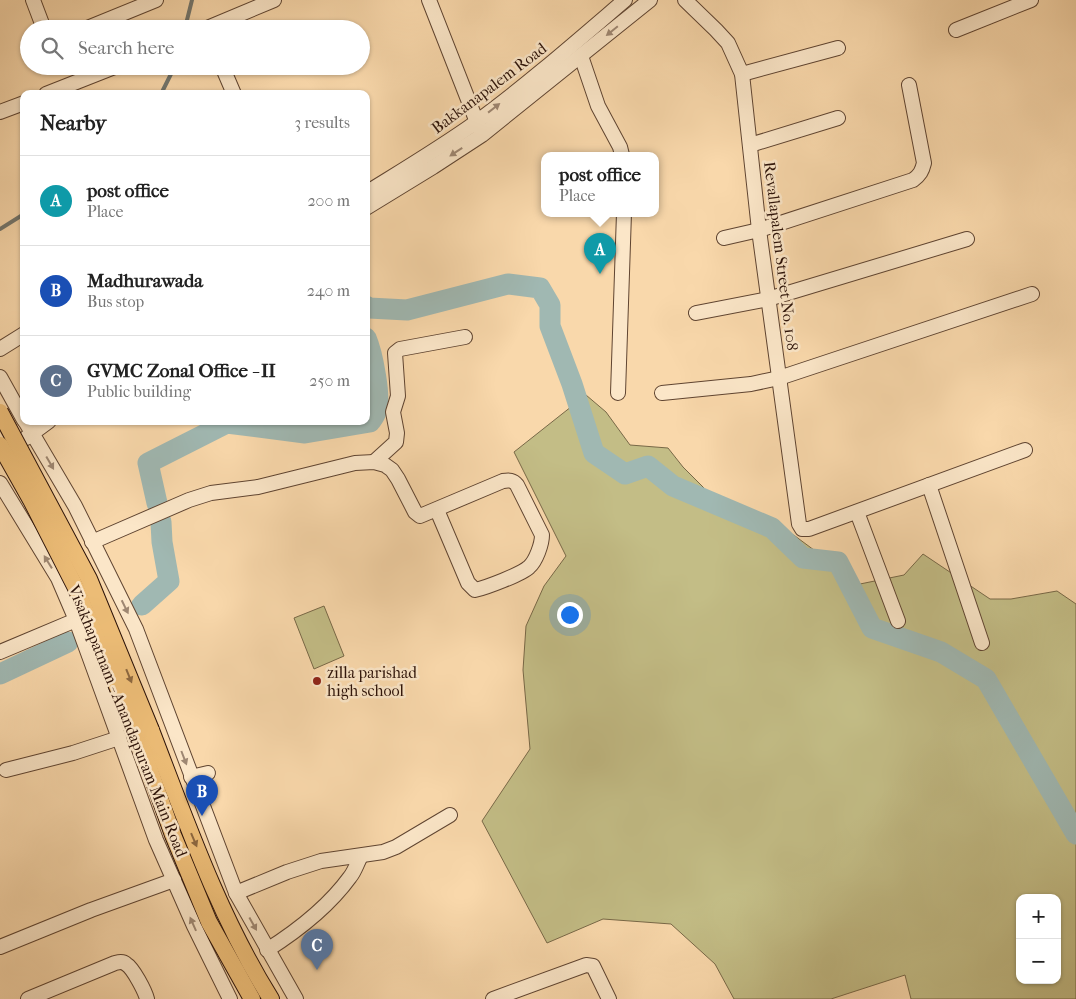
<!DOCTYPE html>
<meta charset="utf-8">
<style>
body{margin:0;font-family:"IM FELL French Canon",serif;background:#f6f6f6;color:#222}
.controls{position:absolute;right:15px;bottom:15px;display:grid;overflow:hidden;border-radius:10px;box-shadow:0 1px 4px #0004}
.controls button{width:45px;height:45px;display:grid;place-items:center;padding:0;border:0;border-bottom:1px solid #e0e0e0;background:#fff;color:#222;font:25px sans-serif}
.you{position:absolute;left:569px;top:614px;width:18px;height:18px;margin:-12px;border:4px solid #fff;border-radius:50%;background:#1a73e8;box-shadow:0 0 0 8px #1a73e833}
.badge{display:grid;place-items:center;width:32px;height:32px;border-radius:50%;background:#d93025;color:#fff;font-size:16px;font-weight:700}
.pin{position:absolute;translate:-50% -41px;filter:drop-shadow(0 1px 2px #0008)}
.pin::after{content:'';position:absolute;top:26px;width:18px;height:15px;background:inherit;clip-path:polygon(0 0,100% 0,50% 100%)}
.popup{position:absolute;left:541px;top:152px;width:118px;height:65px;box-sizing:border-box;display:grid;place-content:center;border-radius:10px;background:#fff;filter:drop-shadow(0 1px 4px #0005);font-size:16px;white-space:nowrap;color:#767676}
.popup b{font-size:19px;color:#222}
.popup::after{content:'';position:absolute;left:50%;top:100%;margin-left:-10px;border:10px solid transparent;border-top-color:#fff}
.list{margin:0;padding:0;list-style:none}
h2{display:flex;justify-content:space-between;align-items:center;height:65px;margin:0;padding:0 20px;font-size:21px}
h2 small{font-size:16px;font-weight:400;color:#767676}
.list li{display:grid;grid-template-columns:32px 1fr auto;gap:15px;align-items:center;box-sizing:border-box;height:90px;padding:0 20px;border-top:1px solid #e0e0e0}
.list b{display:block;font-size:19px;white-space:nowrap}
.list p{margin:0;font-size:16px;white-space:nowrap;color:#767676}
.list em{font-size:16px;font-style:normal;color:#767676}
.icon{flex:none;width:28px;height:28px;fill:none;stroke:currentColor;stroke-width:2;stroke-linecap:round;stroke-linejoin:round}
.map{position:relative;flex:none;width:1076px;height:999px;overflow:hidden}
.search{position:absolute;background:#fff;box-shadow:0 1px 4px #0004;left:20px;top:20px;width:350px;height:55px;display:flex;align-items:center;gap:12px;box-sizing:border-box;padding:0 18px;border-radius:28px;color:#767676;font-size:19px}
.panel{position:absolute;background:#fff;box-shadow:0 1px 4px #0004;left:20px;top:90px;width:350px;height:335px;border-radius:10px}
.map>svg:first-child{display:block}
.green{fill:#c3bd86;stroke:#786847;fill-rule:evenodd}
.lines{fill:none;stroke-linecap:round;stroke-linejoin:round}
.stream{stroke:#72766e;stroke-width:4}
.river{stroke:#a0b8b2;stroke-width:21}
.minor-casing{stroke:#5f4431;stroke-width:16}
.major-casing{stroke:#2c1208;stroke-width:18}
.minor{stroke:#fbe6c8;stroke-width:14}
.major{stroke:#ecbc76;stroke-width:16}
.major-bridge-casing{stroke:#2c1208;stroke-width:18;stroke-linecap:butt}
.major-bridge{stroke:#ecbc76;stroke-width:16}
.oneway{fill:#9e8772}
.oneway2{fill:#8c673f}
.poi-dot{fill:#8f2418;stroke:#fbe6c8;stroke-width:2}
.labels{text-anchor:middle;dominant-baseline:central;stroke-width:5;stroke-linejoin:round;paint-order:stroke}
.street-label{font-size:16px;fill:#2c1208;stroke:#fbe6c8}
.poi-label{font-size:16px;fill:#2c1208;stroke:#fbe6c8;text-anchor:start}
</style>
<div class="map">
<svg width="1076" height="999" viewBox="0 0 1076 999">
<rect width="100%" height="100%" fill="#f9d8ab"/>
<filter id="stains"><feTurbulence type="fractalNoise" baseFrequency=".004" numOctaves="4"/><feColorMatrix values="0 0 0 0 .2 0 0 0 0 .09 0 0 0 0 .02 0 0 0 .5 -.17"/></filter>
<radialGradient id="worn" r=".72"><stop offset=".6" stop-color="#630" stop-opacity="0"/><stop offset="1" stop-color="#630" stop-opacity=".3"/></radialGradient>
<g class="green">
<path d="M586 395 606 412 630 445 668 448 683 467 711 495 741 506 795 536 860 584 904 575 923 554 990 599H1011L1057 591 1076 604V999H911L905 975 831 999H734L715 964 671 924 603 919 547 943 482 821 530 749 523 670 526 626 544 586 566 556 514 452ZM1020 898H1057V980H1020Z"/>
<polygon points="324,606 344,656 314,669 294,618"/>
</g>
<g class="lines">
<g class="stream">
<polyline points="185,28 192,0"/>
<polyline points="161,94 175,66"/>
<polyline points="0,229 24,214"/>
</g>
<g class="river">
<polyline points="366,306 369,308 407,310 508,284 540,288 550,305 550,326 572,384 594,453 625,474 648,466 673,486 772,528 803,558 838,562 872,628 941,652 986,679 1076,834"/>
<path d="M157 503 148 463 227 423 305 433 370 422C372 419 375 416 376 412 382 399 372 352 366 338"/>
<polyline points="142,605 169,581 162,542 161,522"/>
<polyline points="0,674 68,642"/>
</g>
<g class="minor-casing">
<g id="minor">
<polyline points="33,0 44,29"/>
<polyline points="429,0 480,130"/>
<polyline points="685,0 716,30 728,43 742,74 759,230 799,524 802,529 809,529 1025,450"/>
<polyline points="85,29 156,0"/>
<polyline points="205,29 274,0"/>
<polyline points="956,30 1031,0"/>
<polyline points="581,56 598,106 620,147 622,155"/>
<polyline points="222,66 234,94"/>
<polyline points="742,74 838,48"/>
<polyline points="46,94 117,66"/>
<polyline points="0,112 24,103"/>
<polyline points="750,145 838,118"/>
<path d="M366 193C403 170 440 148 475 123 527 85 576 42 625 0"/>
<polyline points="366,208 433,167 482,135 650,0"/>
<path d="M724 238 759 230 913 180C920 175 922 171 924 163L909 85"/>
<polyline points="696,313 768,299 967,239"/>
<polyline points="0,349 24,334"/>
<polyline points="0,377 24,420"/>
<polyline points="618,393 624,213"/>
<polyline points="662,393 751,384 779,378 1032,294"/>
<polyline points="25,421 75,506 136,629 236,893 296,999"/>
<polyline points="26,438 49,421"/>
<polyline points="374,462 396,442 397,433 393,412 398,396 395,353 400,349 465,337"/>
<polyline points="0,483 58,578 76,620 156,840 194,926 230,999"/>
<polyline points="929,485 982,643"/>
<polyline points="857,512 898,621"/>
<path d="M92 542 189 500 211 493 258 487 355 463 374 462 385 465 392 470 398 479 415 512 420 516 503 481C509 480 513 480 517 485L542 535C542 544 536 561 529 567 522 574 485 588 475 590L468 583 437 510"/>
<polyline points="0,652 76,620"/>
<polyline points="6,770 73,753 119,738"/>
<polyline points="191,777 208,773"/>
<polyline points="236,893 287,872 321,861 383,852 396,847 450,815"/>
<polyline points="0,947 91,910 174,880"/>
<path d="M267 950C297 931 329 906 350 877 355 871 357 863 361 856"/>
<path d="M28 999 115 963C119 962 123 961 126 964 133 968 145 991 147 999"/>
<polyline points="493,999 586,965 593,966 609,999"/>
</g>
</g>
<g class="major-casing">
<g id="major">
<path d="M151 730C186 821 219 916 271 999"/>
<polyline points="137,734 173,835 209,922 252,999"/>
</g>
</g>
<use href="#minor" class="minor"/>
<use href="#major" class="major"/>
<g class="major-bridge-casing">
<g id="major-bridge">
<polyline points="0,412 89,579 151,730"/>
<polyline points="0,445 31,500 76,588 137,734"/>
</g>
</g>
<use href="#major-bridge" class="major-bridge"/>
</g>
<defs><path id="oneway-solid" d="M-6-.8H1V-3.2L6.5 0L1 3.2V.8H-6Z" transform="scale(1.25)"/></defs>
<g class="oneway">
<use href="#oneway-solid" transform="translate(612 31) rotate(141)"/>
<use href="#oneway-solid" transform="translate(494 108) rotate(-38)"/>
<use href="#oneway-solid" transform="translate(456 152) rotate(147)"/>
<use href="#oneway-solid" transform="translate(50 463) rotate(60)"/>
<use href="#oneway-solid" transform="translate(48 562) rotate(-122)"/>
<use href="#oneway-solid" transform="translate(125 607) rotate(64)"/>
<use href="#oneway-solid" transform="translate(184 758) rotate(69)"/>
<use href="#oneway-solid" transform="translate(193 924) rotate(-114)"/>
<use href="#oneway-solid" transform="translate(253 924) rotate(61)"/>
</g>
<g class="oneway2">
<use href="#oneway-solid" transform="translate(129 676) rotate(68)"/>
<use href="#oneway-solid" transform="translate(194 840) rotate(67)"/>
</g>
<circle class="poi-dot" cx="317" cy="681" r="5"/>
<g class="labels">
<g class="street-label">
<text transform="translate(489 88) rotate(-37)">Bakkanapalem Road</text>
<text transform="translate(781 256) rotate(83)">Revallapalem Street No. 108</text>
<text transform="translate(128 721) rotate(68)">Visakhapatnam - Anandapuram Main Road</text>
</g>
<g class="poi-label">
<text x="327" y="672">zilla parishad<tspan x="327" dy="18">high school</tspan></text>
</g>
</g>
<rect width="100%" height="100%" filter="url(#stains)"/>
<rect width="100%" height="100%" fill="url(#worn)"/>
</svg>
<div class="controls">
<button>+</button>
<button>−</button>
</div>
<div class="you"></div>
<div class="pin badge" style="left:600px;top:274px;background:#0f9aa8">A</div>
<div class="popup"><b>post office</b>Place</div>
<div class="pin badge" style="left:202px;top:816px;background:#1a4fb4">B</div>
<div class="pin badge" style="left:317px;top:970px;background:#5c6f8a">C</div>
<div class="search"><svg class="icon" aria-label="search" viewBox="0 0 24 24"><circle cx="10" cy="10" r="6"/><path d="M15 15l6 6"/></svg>Search here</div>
<section class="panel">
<h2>Nearby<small>3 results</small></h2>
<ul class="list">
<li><span class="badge" style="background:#0f9aa8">A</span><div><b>post office</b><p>Place</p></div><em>200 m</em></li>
<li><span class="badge" style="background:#1a4fb4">B</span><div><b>Madhurawada</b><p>Bus stop</p></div><em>240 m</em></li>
<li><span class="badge" style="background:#5c6f8a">C</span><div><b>GVMC Zonal Office - II</b><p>Public building</p></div><em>250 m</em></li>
</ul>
</section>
</div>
